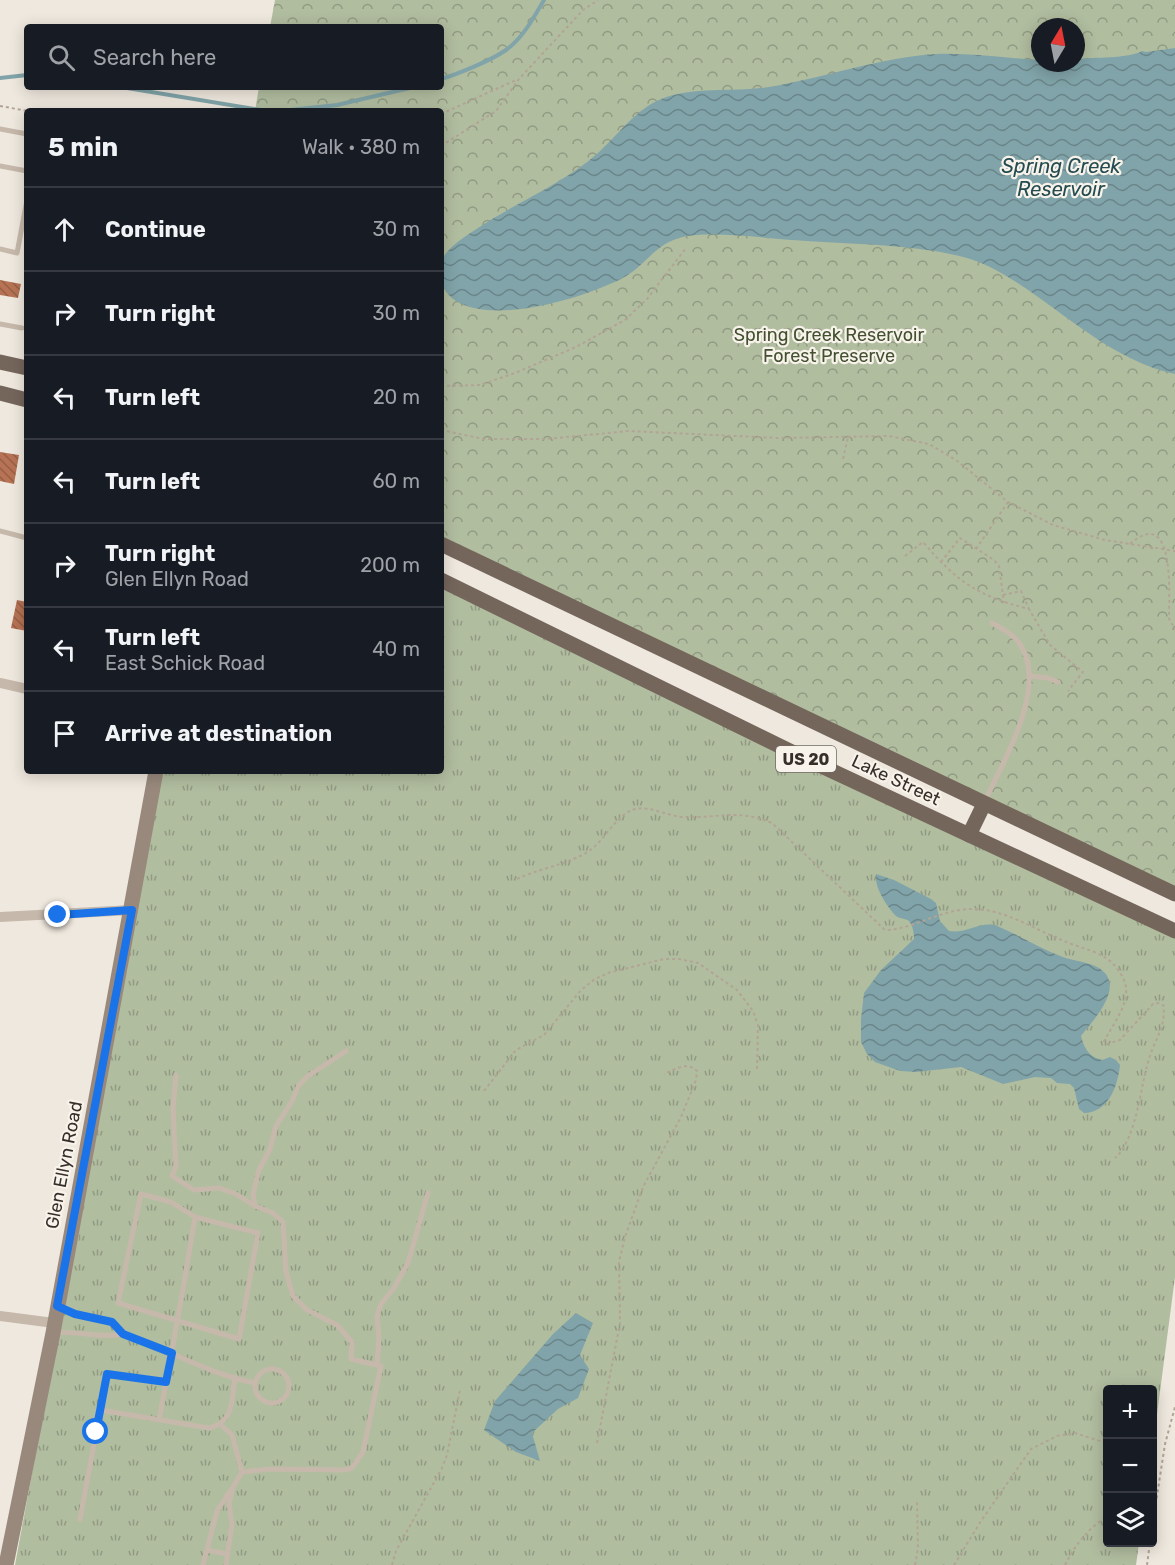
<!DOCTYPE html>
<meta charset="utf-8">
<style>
body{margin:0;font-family:Rubik,sans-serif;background:#242831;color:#f1f3f6}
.controls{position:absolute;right:18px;bottom:18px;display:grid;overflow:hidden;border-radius:6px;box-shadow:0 3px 15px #0003}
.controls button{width:54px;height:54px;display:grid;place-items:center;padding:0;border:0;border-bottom:2px solid #363941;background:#171b24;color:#f1f3f6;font:30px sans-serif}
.compass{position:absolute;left:1031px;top:18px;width:54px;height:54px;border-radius:50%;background:#171b24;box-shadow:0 3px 15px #0003;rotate:10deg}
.stop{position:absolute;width:18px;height:18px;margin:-14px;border:4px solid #1a73e8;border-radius:50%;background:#fff}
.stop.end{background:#1a73e8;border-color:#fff;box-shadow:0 2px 6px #0008}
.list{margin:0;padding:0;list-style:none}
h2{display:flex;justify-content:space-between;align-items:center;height:78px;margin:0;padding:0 24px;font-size:26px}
h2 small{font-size:20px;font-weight:400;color:#9ea1a6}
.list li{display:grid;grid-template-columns:39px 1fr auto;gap:18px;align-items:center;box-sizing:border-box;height:84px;padding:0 24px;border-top:2px solid #363941}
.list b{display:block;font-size:22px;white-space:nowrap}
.list p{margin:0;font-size:20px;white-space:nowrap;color:#9ea1a6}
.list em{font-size:20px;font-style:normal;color:#9ea1a6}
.icon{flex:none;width:33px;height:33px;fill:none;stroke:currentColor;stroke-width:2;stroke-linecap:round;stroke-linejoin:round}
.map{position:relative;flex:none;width:1175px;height:1565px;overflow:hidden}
.search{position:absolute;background:#171b24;box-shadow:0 3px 15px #0003;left:24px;top:24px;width:420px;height:66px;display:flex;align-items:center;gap:15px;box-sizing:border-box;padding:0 21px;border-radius:6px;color:#9ea1a6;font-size:22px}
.panel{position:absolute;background:#171b24;box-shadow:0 3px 15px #0003;left:24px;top:108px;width:420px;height:666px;border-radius:6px}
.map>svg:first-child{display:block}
.grass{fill:url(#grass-tufts)}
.park{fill:url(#park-crowns);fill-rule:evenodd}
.water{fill:url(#water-waves)}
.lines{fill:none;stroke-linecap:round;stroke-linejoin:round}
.stream{stroke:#80a4a9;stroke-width:4}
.building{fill:url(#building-back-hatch)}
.path{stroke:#b2a495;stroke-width:2;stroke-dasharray:3 3;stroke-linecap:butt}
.lane{stroke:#c6b9ab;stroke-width:5}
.street{stroke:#c6b9ab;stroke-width:10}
.secondary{stroke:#99897d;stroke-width:15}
.primary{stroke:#75665c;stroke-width:15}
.route{stroke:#1a73e8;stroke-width:8}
.labels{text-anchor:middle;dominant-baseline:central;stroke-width:4.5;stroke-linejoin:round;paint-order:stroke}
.shield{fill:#f7f2ea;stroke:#6f6963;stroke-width:1.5}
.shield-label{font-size:16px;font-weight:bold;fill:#352e29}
.park-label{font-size:18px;fill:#425030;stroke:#f7f2ea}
.street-label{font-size:18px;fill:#352e29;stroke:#f7f2ea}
.water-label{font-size:20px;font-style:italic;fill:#244b51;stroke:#f7f2ea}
</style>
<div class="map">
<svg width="1175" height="1565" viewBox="0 0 1175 1565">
<defs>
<pattern id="grass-tufts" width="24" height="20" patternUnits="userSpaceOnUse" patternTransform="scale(1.5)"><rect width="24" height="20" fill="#b1bd9f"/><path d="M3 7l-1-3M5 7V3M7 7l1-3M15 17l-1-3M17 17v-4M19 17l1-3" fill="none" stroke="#919a82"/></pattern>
<pattern id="park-crowns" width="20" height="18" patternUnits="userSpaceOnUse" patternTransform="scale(1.5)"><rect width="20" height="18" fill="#b1bd9f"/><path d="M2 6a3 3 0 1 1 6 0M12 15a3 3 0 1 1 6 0" fill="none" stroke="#919a82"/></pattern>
<pattern id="water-waves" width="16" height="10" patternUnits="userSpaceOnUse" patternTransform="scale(1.5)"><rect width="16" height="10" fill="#80a4a9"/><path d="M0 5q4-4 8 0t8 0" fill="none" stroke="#6a868a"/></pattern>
<pattern id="building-back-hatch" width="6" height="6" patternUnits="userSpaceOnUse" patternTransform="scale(1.5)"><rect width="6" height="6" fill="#b77354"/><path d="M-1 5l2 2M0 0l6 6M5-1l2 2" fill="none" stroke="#965f46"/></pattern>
</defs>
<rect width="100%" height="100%" fill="#efe8de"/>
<polygon class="grass" points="441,585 1175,931 1175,1277 1153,1445 1152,1390 1108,1390 1108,1542 1139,1543 1136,1565 15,1565 162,771 441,771"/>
<path class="park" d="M275 0H1175V893L441 543V111H255L259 87H441V27H270ZM1040 27H1076V63H1040Z"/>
<g class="water">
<path d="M1175 48V374C1104 359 1053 299 990 267 945 244 858 245 807 241 770 239 732 233 696 235 655 238 650 264 621 279 583 298 495 325 456 301 442 292 434 271 444 256 452 244 466 236 478 228 517 202 563 184 598 153 622 131 640 103 673 95 704 87 737 92 769 87 824 78 881 57 936 54 971 53 1006 58 1040 60V63H1076V59C1093 57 1128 59 1142 51L1146 52Z"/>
<path d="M876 874 894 880 931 899 936 903 940 921 949 931C966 934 978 922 995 925 1018 935 1040 948 1063 957 1074 961 1089 962 1099 968 1127 986 1093 1020 1081 1036 1084 1048 1089 1057 1102 1060L1110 1057 1116 1060 1120 1065C1118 1086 1108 1113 1084 1113L1079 1109 1074 1088 1070 1084 1057 1083 1051 1078 1035 1077 1003 1084 961 1067 916 1072 900 1071 875 1062 867 1054 861 1042V1019L864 993 881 970 914 939C914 933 913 926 909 921 905 918 900 919 896 916 887 907 874 887 876 874Z"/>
<polygon points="576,1313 593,1323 580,1355 589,1369 578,1398 558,1409 532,1433 540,1461 516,1452 484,1430 495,1401 553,1334"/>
</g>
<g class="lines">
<g class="stream">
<polyline points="0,78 27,75"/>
<path d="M441 79C458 74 492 60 506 50 523 38 534 17 544 0"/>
<polyline points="121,87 267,111"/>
<polyline points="281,111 337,105 414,87"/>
</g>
</g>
<g class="building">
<polygon points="0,280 21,284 18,298 0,295"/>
<polygon points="0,452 19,455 14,484 0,481"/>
<polygon points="17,600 27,602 27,631 11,628"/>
</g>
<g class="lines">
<g class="path">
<polyline points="0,106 28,111"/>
<polyline points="441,114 516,80"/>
<polyline points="441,146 496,111 519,79 583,10 598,0"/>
<polyline points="441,386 480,385 515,373 576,347 625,320 647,299 686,248"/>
<polyline points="441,430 484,439 546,439 629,431 778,438 889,436 929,444 956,460 1008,502 1053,525 1105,540 1175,551"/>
<polyline points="843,459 848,437"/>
<path d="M1130 544C1175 505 1169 591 1169 619L1175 629"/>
<polyline points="976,549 1008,502"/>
<path d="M905 556 923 542C957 582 978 596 1029 609L1050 645 1083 672 1068 691"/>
<polyline points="941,562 960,538 994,560 999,566 1004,603"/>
<polyline points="1003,595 1021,591 1029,609"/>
<path d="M517 879C540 868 567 865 589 851 605 840 614 818 632 810 647 804 667 816 682 817 717 819 736 808 772 823L885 930C910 930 941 910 969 909 1004 908 1033 929 1064 941 1077 947 1094 950 1106 958 1115 964 1125 977 1126 988 1128 1005 1114 1023 1106 1038L1104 1041 1107 1044 1120 1040 1153 1004 1159 1003 1164 1006C1164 1032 1157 1034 1150 1056 1140 1084 1138 1137 1115 1158"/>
<polyline points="484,1091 516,1050 544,1035 581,990 595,979 608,973 664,959 679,959 698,963 737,990 753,1011 758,1025 757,1072"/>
<path d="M597 1443 620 1323 619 1262 625 1237 643 1187 681 1117 696 1080 697 1071C687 1061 676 1069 664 1074"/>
<polyline points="1152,1528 1165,1444 1175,1407"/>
<polyline points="392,1565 396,1551 442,1468 447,1455 460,1390"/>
<polyline points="915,1565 918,1548 917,1501"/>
<polyline points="954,1565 981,1521 1031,1449 1057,1436 1075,1433 1103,1442 1108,1447"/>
<path d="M1065 1565C1075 1545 1088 1528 1108 1516"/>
<polyline points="1147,1565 1150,1542"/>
</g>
<g class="lane">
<polyline points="0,129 27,134"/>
<polyline points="0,166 27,171"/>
<polyline points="0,249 17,253 27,200"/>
<polyline points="0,324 22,328"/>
<polyline points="0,531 27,538"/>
<polyline points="1030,676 1048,678 1058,682"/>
<path d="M984 803C1003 761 1054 679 1015 638 1008 632 1000 627 992 623"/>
<polyline points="176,1075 173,1109 176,1166 172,1176 194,1190 219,1188 236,1194 255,1206"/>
<path d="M54 1333C79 1330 98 1339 123 1334L112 1322 75 1314 59 1307"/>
<path d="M123 1334C167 1349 209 1374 255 1383"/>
<polyline points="377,1365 379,1339 377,1316 381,1304 394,1288 408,1263 428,1193"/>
<circle cx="272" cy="1386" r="17"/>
<path d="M100 1410 209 1428C235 1421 231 1401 235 1377"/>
<path d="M159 1420C172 1352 184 1285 195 1217L171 1202 141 1194 118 1303 239 1339 258 1233 195 1217"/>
<polyline points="221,1425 232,1435 242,1472"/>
<polyline points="80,1519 107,1374 166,1382"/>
<polyline points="207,1550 227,1554"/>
<polyline points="203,1565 217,1511 230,1491"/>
<polyline points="226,1565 232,1524 229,1503 233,1487 242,1472 270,1469 345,1470 352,1468 363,1452 381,1366 351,1359 352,1342 337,1325 307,1310 293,1296 286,1272 283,1222 273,1213 255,1206 253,1194 259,1170 270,1149 276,1126 292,1101 299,1085 308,1076 346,1051"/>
</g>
<g class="street">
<polyline points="0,683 27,689"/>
<polyline points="0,917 132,910"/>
<polyline points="0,1316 54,1323"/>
</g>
<polyline class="secondary" points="6,1565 53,1333 156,771"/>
<g class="primary">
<polyline points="0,362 27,368"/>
<polyline points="0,393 27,400"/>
<polyline points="441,544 1175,894"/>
<polyline points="441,580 800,756 1175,931"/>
<polyline points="969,835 984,804"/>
</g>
</g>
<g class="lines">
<polyline class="route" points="58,915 132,910 57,1306 75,1314 112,1322 123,1334 172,1353 166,1382 107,1374 96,1432"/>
</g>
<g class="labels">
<rect class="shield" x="776" y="746" width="60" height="26" rx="4.5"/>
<g class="shield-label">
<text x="806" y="759">US 20</text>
</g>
<g class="park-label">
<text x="829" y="335">Spring Creek Reservoir<tspan x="829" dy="21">Forest Preserve</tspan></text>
</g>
<g class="street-label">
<text transform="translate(896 780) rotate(25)">Lake Street</text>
<text transform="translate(64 1165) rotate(-79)">Glen Ellyn Road</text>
</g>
<g class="water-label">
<text x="1061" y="166">Spring Creek<tspan x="1061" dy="23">Reservoir</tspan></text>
</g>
</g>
</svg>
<div class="controls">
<button>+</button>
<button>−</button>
<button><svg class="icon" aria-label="layers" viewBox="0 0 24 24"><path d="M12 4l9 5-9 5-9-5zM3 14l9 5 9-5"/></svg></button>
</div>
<svg class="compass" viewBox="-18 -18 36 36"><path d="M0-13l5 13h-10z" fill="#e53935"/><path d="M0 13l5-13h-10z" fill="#9ea1a6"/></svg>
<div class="stop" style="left:96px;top:1432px"></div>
<div class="stop end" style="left:58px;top:915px"></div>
<div class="search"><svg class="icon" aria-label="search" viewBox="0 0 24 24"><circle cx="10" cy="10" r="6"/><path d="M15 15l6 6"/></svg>Search here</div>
<section class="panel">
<h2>5 min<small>Walk · 380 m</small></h2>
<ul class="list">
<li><svg class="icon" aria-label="ahead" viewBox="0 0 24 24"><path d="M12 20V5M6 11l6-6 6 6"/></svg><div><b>Continue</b></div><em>30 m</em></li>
<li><svg class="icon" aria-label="right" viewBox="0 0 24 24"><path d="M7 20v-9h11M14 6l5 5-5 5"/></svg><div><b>Turn right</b></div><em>30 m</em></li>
<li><svg class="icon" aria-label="left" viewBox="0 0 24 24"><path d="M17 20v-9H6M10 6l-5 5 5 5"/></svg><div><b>Turn left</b></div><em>20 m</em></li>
<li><svg class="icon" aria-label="left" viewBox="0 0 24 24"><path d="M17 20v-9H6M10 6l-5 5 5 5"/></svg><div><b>Turn left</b></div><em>60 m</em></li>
<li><svg class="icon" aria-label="right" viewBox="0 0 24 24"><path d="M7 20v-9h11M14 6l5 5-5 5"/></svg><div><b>Turn right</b><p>Glen Ellyn Road</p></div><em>200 m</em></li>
<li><svg class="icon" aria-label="left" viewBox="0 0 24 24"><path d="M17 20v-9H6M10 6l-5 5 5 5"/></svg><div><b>Turn left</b><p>East Schick Road</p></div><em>40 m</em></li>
<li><svg class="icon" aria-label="arrive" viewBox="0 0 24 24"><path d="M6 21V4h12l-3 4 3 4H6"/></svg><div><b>Arrive at destination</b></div></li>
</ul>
</section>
</div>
